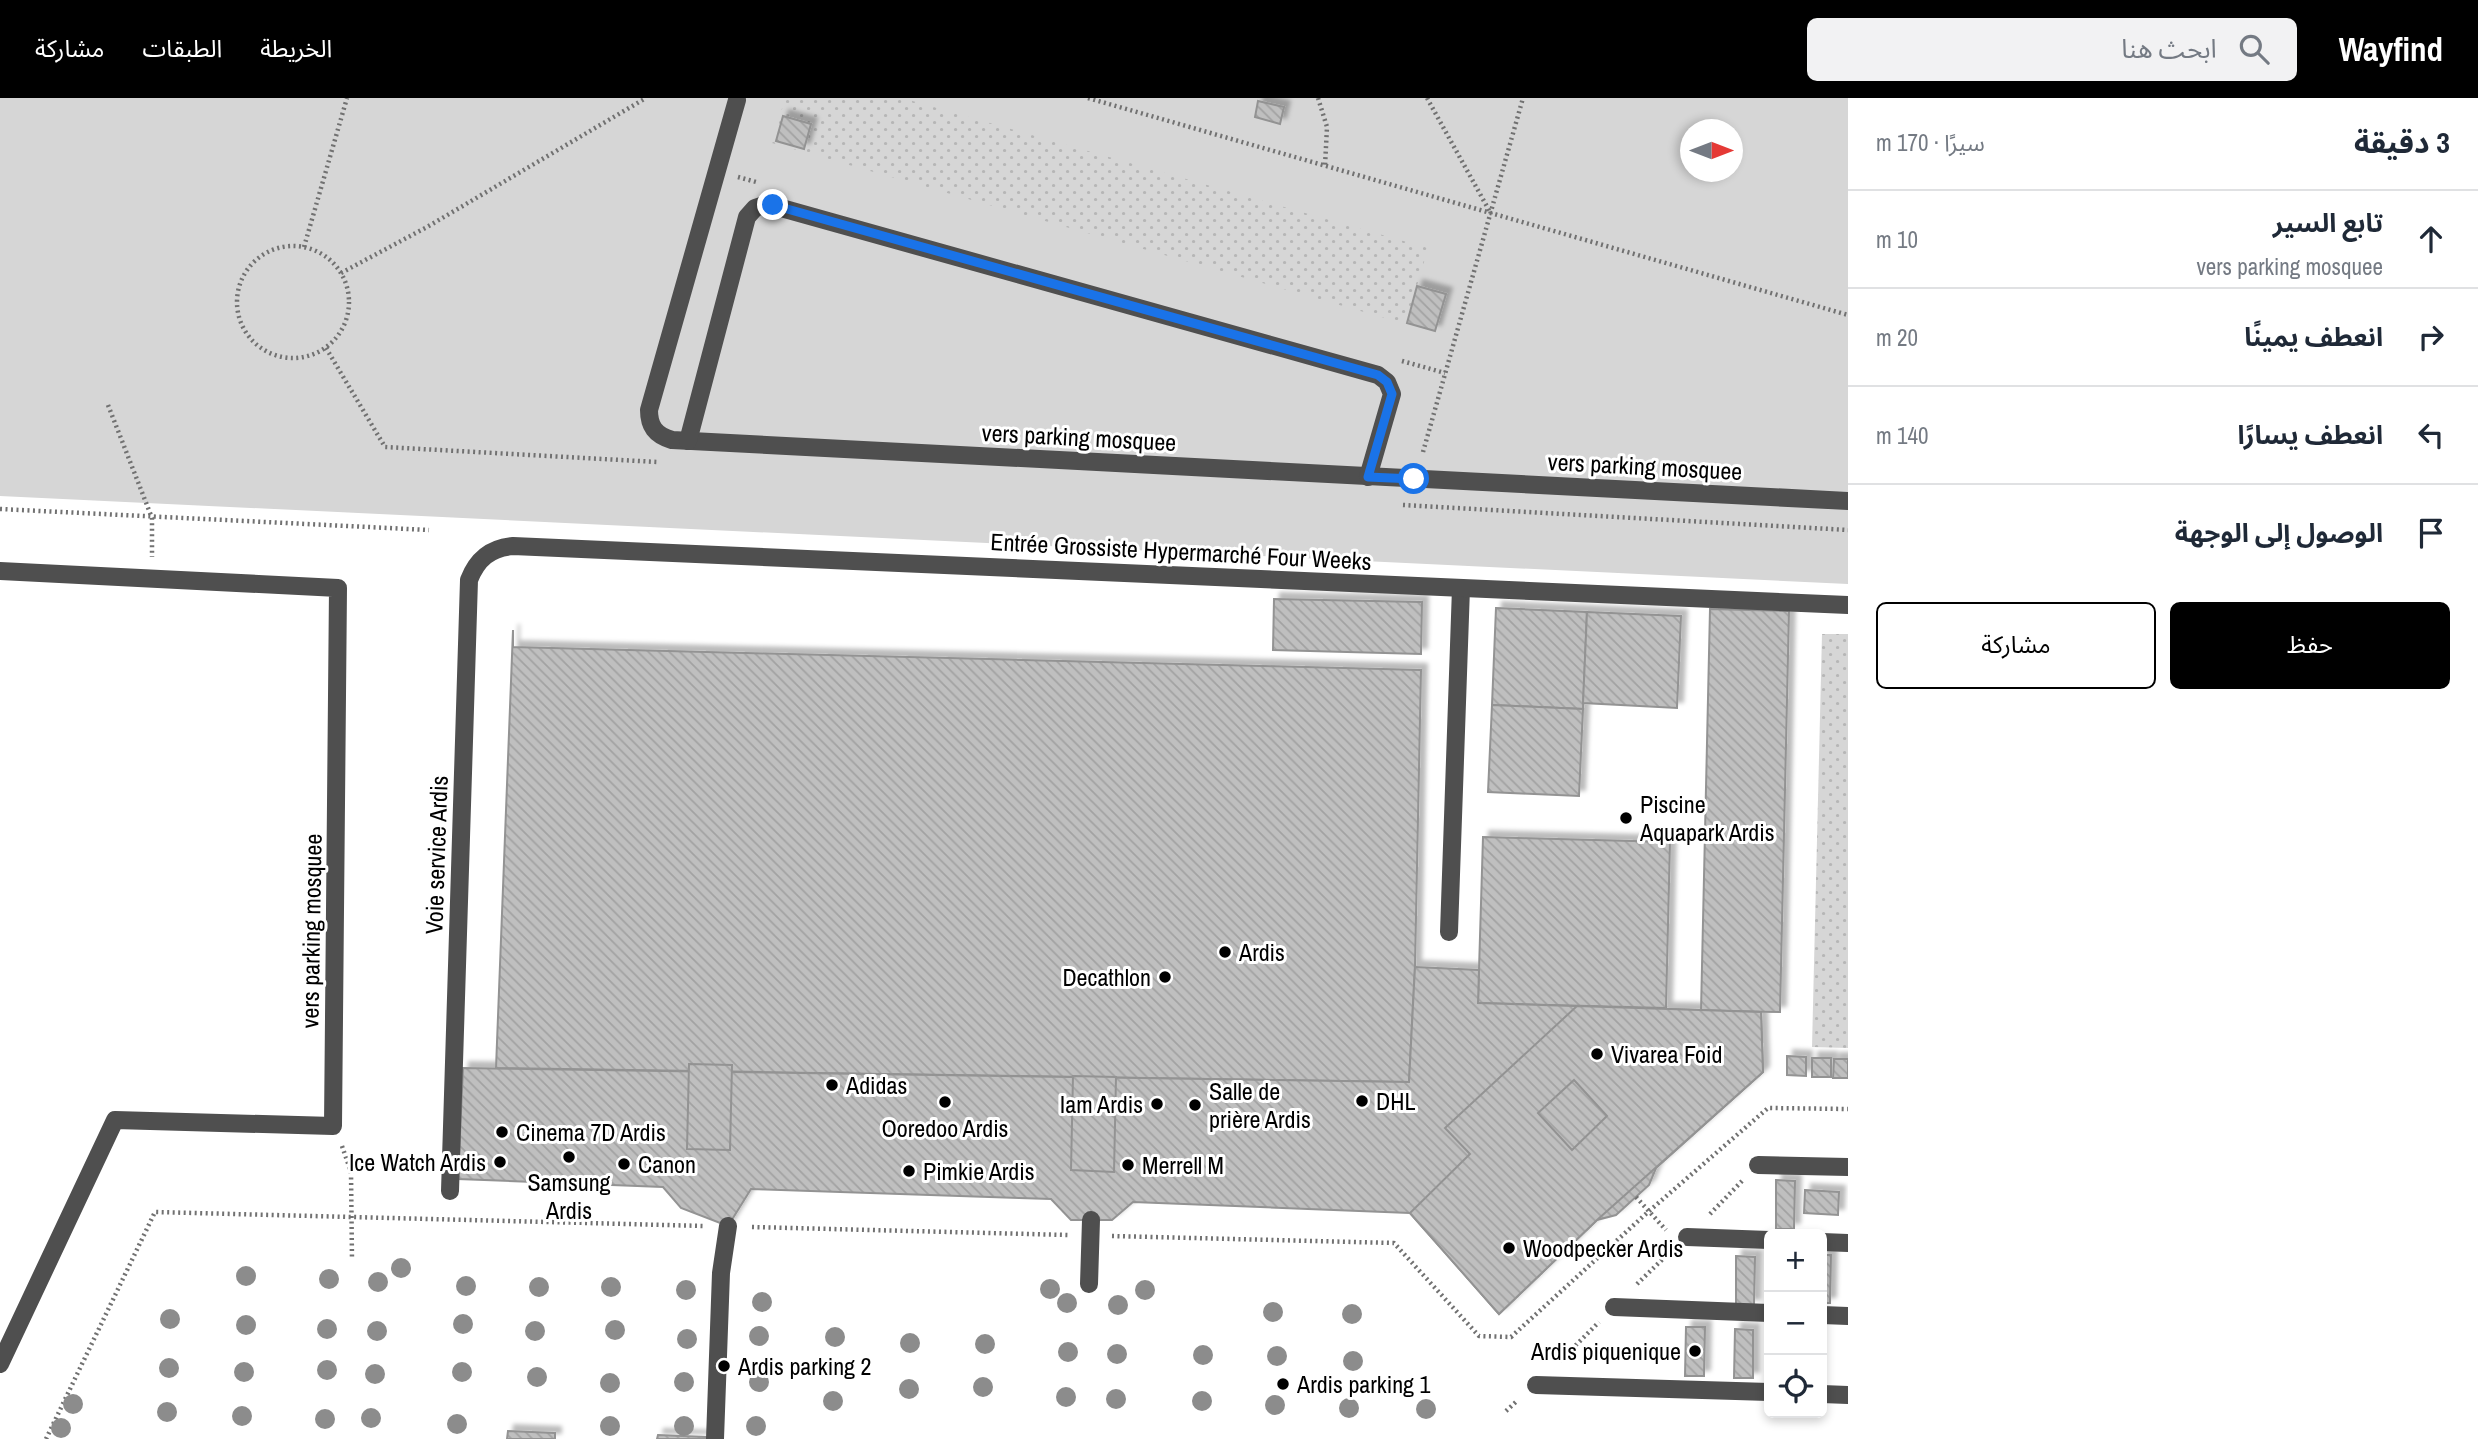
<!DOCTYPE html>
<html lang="ar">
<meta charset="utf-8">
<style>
body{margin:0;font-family:"Archivo Narrow","Noto Sans Arabic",sans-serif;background:#f2f2f3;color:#1f2937;direction:rtl}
.controls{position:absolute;right:21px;bottom:21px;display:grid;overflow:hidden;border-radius:10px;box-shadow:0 4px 10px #0003}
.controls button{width:63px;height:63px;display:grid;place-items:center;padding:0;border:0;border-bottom:2px solid #e0e1e3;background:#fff;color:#1f2937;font:35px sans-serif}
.compass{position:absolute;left:1680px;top:21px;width:63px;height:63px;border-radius:50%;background:#fff;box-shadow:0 4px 10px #0003;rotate:90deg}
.stop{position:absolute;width:21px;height:21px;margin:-16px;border:5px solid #1a73e8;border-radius:50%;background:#fff}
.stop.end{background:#1a73e8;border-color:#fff;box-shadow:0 2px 7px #0008}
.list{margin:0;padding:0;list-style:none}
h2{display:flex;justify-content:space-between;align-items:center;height:91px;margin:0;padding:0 28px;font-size:30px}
h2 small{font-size:23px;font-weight:400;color:#747a83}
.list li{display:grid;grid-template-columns:46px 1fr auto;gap:21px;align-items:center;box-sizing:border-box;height:98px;padding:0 28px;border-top:2px solid #e0e1e3}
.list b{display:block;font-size:26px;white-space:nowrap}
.list p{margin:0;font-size:23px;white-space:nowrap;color:#747a83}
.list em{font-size:23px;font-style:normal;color:#747a83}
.actions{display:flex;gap:14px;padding:21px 28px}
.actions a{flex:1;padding:16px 0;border:2px solid #000;border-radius:10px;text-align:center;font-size:24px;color:#000}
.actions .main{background:#000;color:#fff}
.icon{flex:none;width:38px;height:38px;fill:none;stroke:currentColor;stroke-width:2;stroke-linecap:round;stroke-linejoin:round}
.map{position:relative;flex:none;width:1848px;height:1341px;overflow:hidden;direction:ltr}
header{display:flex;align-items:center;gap:42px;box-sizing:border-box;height:98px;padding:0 35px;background:#000;color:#fff}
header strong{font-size:33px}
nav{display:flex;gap:38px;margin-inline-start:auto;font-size:24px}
.search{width:490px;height:63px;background:#f2f2f3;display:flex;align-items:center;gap:18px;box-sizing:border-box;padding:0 24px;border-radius:10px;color:#747a83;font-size:26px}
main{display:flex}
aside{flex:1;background:#fff}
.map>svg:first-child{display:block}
.grass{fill:#d6d6d6;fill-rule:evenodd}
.park{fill:url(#park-dots)}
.building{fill:url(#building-back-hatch);stroke:#939393;stroke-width:2;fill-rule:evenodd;filter:url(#shadow)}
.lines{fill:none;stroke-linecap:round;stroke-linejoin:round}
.path{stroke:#717171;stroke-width:4.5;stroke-dasharray:2 3.5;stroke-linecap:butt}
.minor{stroke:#4f4f4f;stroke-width:18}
.tree{fill:#8c8c8c}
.route{stroke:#1a73e8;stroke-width:9}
.poi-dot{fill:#000;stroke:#fff;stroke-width:2.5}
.labels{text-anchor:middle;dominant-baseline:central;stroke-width:6;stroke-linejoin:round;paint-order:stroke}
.street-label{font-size:24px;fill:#000;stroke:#fff}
.poi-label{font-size:24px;fill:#000;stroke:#fff;text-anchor:start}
</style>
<header>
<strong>Wayfind</strong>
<div class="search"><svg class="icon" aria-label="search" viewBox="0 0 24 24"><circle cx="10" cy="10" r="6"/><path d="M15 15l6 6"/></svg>ابحث هنا</div>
<nav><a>الخريطة</a><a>الطبقات</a><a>مشاركة</a></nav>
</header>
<main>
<aside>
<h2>3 دقيقة<small>سيرًا · 170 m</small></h2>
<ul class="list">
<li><svg class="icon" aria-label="ahead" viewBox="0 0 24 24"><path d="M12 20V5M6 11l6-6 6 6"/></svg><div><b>تابع السير</b><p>vers parking mosquee</p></div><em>10 m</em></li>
<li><svg class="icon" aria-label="right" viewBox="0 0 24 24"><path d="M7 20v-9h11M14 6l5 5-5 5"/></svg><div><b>انعطف يمينًا</b></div><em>20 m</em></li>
<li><svg class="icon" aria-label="left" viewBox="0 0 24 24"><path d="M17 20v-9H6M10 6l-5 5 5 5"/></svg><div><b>انعطف يسارًا</b></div><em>140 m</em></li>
<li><svg class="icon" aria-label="arrive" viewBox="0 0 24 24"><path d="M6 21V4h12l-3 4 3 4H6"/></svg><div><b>الوصول إلى الوجهة</b></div></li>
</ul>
<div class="actions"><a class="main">حفظ</a><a>مشاركة</a></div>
</aside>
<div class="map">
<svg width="1848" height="1341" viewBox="0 0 1848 1341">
<defs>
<pattern id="park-dots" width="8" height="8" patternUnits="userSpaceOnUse" patternTransform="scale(1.75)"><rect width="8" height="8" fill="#d6d6d6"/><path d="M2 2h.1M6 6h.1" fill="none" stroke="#b6b6b6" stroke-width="1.8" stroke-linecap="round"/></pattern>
<pattern id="building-back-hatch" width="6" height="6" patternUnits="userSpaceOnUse" patternTransform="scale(1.75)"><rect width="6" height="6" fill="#bfbfbf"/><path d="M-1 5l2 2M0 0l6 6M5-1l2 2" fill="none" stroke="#a2a2a2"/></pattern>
<filter id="shadow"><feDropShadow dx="6" dy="-6" stdDeviation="2" flood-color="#0004"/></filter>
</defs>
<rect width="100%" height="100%" fill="#fff"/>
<path class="grass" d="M0 0H1848V486L0 398ZM1690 32H1732V74H1690Z"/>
<g class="park">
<polygon points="785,0 902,0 1428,150 1406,226 772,45"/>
<polygon points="1822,536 1848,536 1848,950 1812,949"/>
</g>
<g class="building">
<polygon points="1258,3 1284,9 1280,26 1255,19"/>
<polygon points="783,18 811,26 804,51 776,43"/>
<polygon points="1417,188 1446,196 1435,233 1407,225"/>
<polygon points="1274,501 1422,504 1421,556 1273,552"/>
<polygon points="1496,510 1587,514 1583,611 1492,607"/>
<polygon points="1710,511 1789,513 1780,914 1701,913"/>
<polygon points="1587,514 1681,518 1677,610 1583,605"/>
<polygon points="513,532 513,549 1421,572 1415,869 1409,984 496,970"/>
<polygon points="1492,607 1583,611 1579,698 1488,694"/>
<polygon points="1483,739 1670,744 1666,910 1478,905"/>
<polygon points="1415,869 1479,872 1478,905 1761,914 1763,974 1656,1070 1649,1087 1616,1117 1597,1122 1499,1216 1410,1115 1133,1104 1112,1122 1071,1122 1051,1101 751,1091 728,1128 681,1110 663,1089 458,1081 463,970 1409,984"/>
<path d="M1577 908 1761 914 1763 974 1597 1122 1499 1216 1410 1115 1470 1056 1445 1030ZM1574 982 1607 1018 1572 1052 1538 1015Z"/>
<polygon points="1787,958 1806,959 1806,978 1787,977"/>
<rect x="1812" y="960" width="19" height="19"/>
<polygon points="1834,961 1848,961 1848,980 1833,980"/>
<polygon points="689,966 732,967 730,1052 687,1051"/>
<polygon points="1073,978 1116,979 1114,1074 1071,1072"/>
<polygon points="1776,1082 1795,1083 1794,1131 1776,1131"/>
<polygon points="1805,1092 1839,1094 1838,1117 1804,1115"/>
<polygon points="1822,1157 1831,1157 1830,1205 1822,1205"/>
<polygon points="1736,1158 1755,1159 1754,1207 1736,1206"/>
<polygon points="1686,1229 1705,1229 1704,1278 1685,1278"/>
<polygon points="1735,1231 1753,1232 1753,1280 1734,1280"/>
<polygon points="508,1333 555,1335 555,1341 507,1341"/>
<polygon points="658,1337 706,1339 706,1341 657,1341"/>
</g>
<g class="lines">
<g class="path">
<polyline points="1088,0 1848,217"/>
<polyline points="1318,0 1327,29 1325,68"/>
<polyline points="1427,0 1490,114"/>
<polyline points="738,79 756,84"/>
<circle cx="293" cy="204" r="56"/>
<polyline points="304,149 347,0"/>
<polyline points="341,175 427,129 646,0"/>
<polyline points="326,250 385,349 657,364"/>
<polyline points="1402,263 1445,275"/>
<polyline points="108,307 152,420 152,459"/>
<polyline points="1423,354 1523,0"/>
<polyline points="1403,407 1848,432"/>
<polyline points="0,411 429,432"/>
<polyline points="342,1048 351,1074 352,1162"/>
<polyline points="1636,1099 1666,1132"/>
<polyline points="1710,1116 1743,1082"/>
<polyline points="752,1129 1068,1137"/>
<polyline points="1112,1138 1394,1145 1479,1238 1511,1239 1648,1114 1768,1010 1848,1011"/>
<polyline points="1637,1186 1671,1153"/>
<polyline points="1560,1263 1599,1224"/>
<polyline points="1506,1313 1518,1302"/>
<polyline points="46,1341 155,1114 705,1128"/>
</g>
<g class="minor">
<path d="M737 2 649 312C649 328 655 337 672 342L1848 403"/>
<polyline points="688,343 747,119 755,110 767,106 1378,277 1387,284 1392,296 1368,379"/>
<polyline points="0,473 338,490 333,1028 115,1022 0,1266"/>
<polyline points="1449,834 1461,490"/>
<polyline points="1758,1067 1848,1069"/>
<path d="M450 1093 469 482C477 461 490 450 513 448L1848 507"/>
<polyline points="1687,1139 1769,1142"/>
<polyline points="1822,1144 1848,1145"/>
<polyline points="1089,1186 1091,1122"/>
<polyline points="1614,1209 1769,1215"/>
<polyline points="1822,1217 1848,1218"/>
<polyline points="1536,1287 1769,1294"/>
<polyline points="1822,1296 1848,1297"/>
<polyline points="715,1341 721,1175 728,1128"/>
</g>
</g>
<g class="tree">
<circle cx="401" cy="1170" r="10"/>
<circle cx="246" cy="1178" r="10"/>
<circle cx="329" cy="1181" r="10"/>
<circle cx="378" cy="1184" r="10"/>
<circle cx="466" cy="1188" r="10"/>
<circle cx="539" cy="1189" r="10"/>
<circle cx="611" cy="1189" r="10"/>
<circle cx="1050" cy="1191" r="10"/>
<circle cx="686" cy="1192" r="10"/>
<circle cx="1145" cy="1192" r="10"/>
<circle cx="762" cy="1204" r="10"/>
<circle cx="1067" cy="1205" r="10"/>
<circle cx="1118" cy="1207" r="10"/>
<circle cx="1273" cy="1214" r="10"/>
<circle cx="1352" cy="1216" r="10"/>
<circle cx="170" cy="1221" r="10"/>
<circle cx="463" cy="1226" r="10"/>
<circle cx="246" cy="1227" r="10"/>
<circle cx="327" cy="1231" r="10"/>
<circle cx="615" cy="1232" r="10"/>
<circle cx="377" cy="1233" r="10"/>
<circle cx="535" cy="1233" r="10"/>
<circle cx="759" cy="1238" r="10"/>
<circle cx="835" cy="1239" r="10"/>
<circle cx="687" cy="1241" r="10"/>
<circle cx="910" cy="1245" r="10"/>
<circle cx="985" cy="1246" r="10"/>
<circle cx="1068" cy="1254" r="10"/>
<circle cx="1117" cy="1256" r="10"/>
<circle cx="1203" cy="1257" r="10"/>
<circle cx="1277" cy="1258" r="10"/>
<circle cx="1353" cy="1263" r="10"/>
<circle cx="169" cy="1270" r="10"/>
<circle cx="327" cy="1272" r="10"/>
<circle cx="244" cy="1274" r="10"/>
<circle cx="462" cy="1274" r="10"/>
<circle cx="375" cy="1276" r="10"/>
<circle cx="537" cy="1279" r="10"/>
<circle cx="684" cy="1284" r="10"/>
<circle cx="759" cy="1284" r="10"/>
<circle cx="610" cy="1285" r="10"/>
<circle cx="983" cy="1289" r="10"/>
<circle cx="909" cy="1291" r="10"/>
<circle cx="1066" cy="1299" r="10"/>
<circle cx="1116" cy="1301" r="10"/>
<circle cx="833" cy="1303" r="10"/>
<circle cx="1202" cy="1303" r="10"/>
<circle cx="73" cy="1306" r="10"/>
<circle cx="1275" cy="1307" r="10"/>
<circle cx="1349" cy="1310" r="10"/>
<circle cx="1426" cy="1311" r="10"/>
<circle cx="167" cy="1314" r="10"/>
<circle cx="242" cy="1318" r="10"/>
<circle cx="371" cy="1320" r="10"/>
<circle cx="325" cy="1321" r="10"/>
<circle cx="457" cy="1326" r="10"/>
<circle cx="610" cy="1328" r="10"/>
<circle cx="684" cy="1328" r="10"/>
<circle cx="756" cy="1328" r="10"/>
<circle cx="61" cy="1330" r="10"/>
</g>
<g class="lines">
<polyline class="route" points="773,107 1378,277 1387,284 1392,296 1368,379 1414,381"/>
</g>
<g class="poi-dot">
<circle cx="1626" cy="720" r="7"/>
<circle cx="1225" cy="854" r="7"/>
<circle cx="1165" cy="879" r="7"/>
<circle cx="1597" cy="956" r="7"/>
<circle cx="832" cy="987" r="7"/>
<circle cx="1362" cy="1003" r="7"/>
<circle cx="945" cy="1004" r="7"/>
<circle cx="1157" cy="1006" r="7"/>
<circle cx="1195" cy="1007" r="7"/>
<circle cx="502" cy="1034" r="7"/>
<circle cx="569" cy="1059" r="7"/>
<circle cx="500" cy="1064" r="7"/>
<circle cx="624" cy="1066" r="7"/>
<circle cx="1128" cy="1067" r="7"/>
<circle cx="909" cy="1073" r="7"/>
<circle cx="1509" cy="1150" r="7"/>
<circle cx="1695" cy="1253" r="7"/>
<circle cx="724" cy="1268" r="7"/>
<circle cx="1283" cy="1286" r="7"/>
</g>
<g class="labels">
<g class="street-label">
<text transform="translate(1079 339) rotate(3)">vers parking mosquee</text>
<text transform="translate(1645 368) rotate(3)">vers parking mosquee</text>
<text transform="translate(1181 453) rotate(3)">Entrée Grossiste Hypermarché Four Weeks</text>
<text transform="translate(436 757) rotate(-88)">Voie service Ardis</text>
<text transform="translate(311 833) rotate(-89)">vers parking mosquee</text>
</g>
<g class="poi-label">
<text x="1640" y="706">Piscine<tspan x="1640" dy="28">Aquapark Ardis</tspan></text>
<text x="1239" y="854">Ardis</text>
<text x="1151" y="879" text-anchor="end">Decathlon</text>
<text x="1611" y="956">Vivarea Foid</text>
<text x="846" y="987">Adidas</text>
<text x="1209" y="993">Salle de<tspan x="1209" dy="28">prière Ardis</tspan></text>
<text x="1376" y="1003">DHL</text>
<text x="1143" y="1006" text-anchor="end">Iam Ardis</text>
<text x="945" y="1030" text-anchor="middle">Ooredoo Ardis</text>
<text x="516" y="1034">Cinema 7D Ardis</text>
<text x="486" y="1064" text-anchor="end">Ice Watch Ardis</text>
<text x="638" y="1066">Canon</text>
<text x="1142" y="1067">Merrell M</text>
<text x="923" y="1073">Pimkie Ardis</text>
<text x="569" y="1084" text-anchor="middle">Samsung<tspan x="569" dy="28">Ardis</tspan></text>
<text x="1523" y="1150">Woodpecker Ardis</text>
<text x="1681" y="1253" text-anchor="end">Ardis piquenique</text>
<text x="738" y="1268">Ardis parking 2</text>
<text x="1297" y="1286">Ardis parking 1</text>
</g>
</g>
</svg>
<div class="controls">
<button>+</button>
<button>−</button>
<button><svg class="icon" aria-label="locate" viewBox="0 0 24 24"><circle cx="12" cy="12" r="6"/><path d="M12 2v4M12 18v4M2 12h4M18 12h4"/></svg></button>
</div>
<svg class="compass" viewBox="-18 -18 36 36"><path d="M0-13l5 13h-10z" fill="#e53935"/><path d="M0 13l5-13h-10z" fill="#747a83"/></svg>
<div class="stop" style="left:1414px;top:381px"></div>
<div class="stop end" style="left:773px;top:107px"></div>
</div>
</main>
